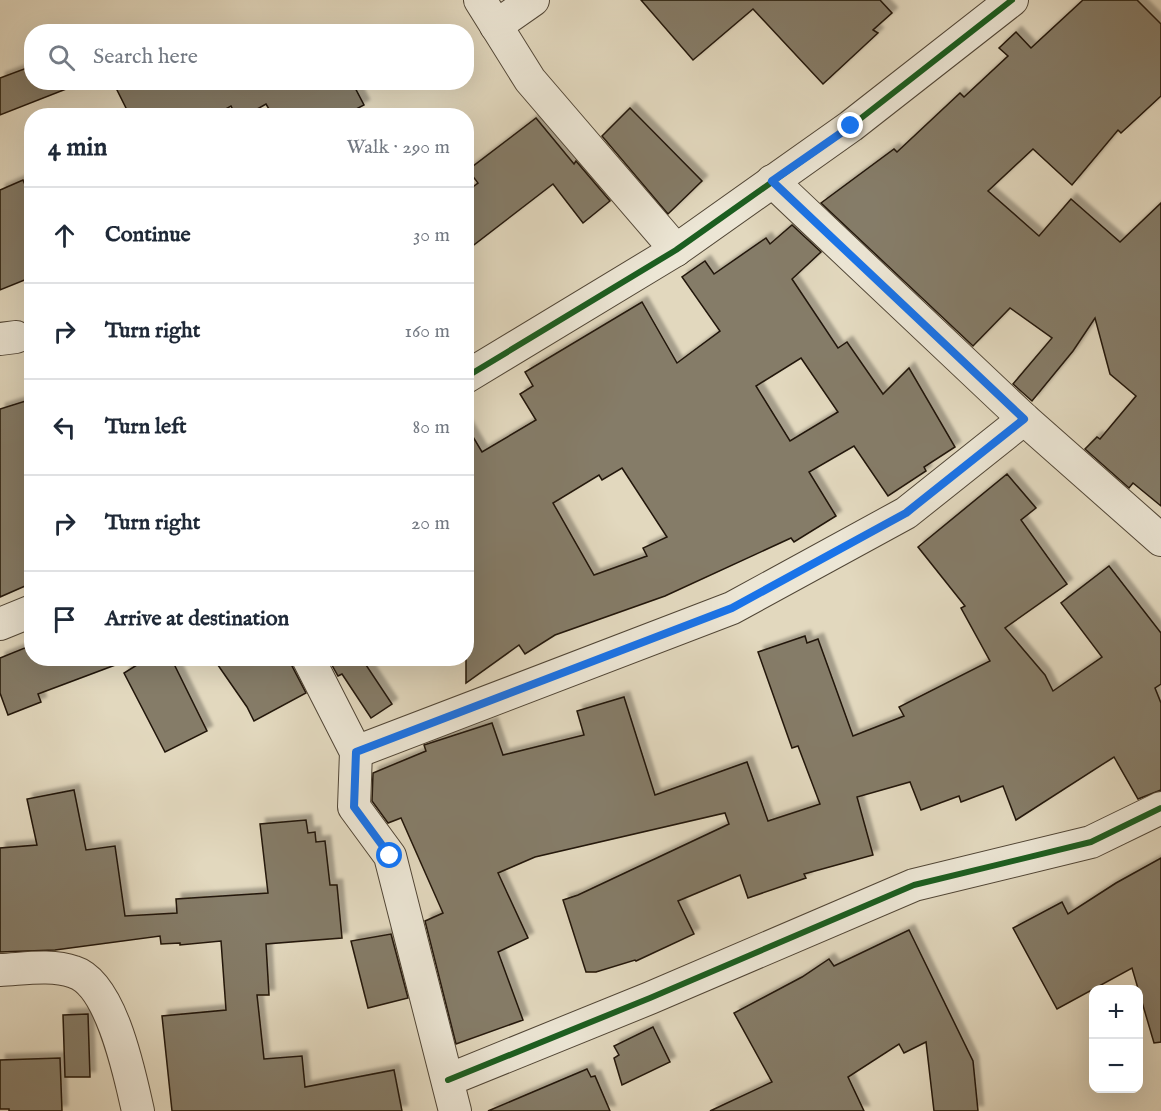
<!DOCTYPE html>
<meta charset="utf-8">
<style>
body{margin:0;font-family:"IM FELL English",serif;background:#f6f6f7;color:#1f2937}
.controls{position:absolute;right:18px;bottom:18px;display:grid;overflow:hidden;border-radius:12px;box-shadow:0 6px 24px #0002}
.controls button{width:54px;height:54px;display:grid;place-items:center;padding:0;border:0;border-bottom:2px solid #e0e1e3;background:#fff;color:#1f2937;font:30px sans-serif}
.stop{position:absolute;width:18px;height:18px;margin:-14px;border:4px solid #1a73e8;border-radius:50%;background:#fff}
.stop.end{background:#1a73e8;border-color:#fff;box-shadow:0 2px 6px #0008}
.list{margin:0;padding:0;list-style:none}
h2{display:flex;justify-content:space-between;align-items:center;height:78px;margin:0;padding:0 24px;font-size:26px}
h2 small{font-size:20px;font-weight:400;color:#747a83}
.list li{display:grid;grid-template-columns:39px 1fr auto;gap:18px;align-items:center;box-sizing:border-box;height:96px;padding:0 24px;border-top:2px solid #e0e1e3}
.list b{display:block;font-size:22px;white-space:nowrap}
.list em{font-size:20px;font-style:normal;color:#747a83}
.icon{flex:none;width:33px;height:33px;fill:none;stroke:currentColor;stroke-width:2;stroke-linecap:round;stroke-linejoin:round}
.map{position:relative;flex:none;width:1161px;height:1111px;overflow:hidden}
.search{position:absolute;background:#fff;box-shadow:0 6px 24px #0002;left:24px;top:24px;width:450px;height:66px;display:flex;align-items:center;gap:15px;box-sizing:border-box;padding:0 21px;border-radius:24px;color:#747a83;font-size:22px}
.panel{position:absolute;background:#fff;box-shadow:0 6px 24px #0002;left:24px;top:108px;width:450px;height:558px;border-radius:24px}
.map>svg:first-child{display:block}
.building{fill:#857b67;stroke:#211609;stroke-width:1.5;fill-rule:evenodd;filter:url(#shadow)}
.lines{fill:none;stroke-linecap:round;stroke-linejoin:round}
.minor-casing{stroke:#514636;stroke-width:34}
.minor{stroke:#ece6d5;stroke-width:32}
.cycleway-casing{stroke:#ece6d5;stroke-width:10}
.cycleway{stroke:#1b5e20;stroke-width:6}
.route{stroke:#1a73e8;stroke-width:8}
</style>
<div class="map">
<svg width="1161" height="1111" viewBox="0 0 1161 1111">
<defs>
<filter id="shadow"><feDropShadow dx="5.5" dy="-5.5" stdDeviation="1.5" flood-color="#0004"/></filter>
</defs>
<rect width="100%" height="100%" fill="#e2d8be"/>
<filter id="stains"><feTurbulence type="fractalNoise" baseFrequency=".00333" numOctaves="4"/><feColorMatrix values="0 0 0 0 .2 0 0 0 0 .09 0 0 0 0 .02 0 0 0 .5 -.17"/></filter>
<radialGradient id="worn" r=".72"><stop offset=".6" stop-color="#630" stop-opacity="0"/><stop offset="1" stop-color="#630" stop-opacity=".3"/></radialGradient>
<g class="building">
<polygon points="641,0 880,0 892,13 873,30 878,33 823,84 753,9 693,60"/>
<polygon points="1083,0 1137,0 1161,24 1161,96 1121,133 1118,130 1072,185 1033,149 988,191 1039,236 1071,199 1120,242 1161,203 1161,506 1133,483 1129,488 1085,449 1097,437 1100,439 1136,396 1110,374 1095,318 1073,351 1032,401 1013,384 1052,338 1010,308 973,346 821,203 894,149 897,152 960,93 964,97 1008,56 999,48 1016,32 1031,48"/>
<polygon points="32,66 32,82 79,82 79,84 0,115 0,78"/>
<polygon points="113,82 352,82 364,105 343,116 273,116 266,104 245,116 236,116 231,106 213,116 130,116"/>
<polygon points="630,108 702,181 668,214 602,136"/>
<polygon points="536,118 574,164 576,161 610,201 583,223 553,184 466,251 466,192 478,183 468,170"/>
<polygon points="23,180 32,201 32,277 0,290 0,190"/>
<path d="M792 225 821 252 792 279 838 348 847 342 883 394 909 368 955 447 924 467 926 471 888 496 854 446 809 472 836 516 794 542 791 538 665 596 555 635 525 654 519 645 466 683V425L482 452 536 420 520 394 533 386 525 372 642 302 677 363 720 331 682 277 705 261 714 274 766 238 770 244ZM801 358 838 412 790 441 756 386ZM622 468 667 537 643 548 647 556 594 575 553 503 599 475 602 480Z"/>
<polygon points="32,399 32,583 0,597 0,409"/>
<polygon points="1007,474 1036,508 1021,520 1067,584 1005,628 1045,675 1053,691 1102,657 1061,603 1109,566 1161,633 1161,684 1155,688 1161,703 1161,790 1138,799 1114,757 1016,820 1003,786 961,802 959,796 921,810 910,782 857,797 873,855 804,874 806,878 748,898 740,875 678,901 694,934 636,961 635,960 596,972 586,972 563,900 578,895 729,824 725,813 535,857 498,873 528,938 498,952 523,1020 456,1044 425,921 443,913 401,818 388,823 372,801 373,773 426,751 424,745 492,723 503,755 584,735 577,711 624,697 655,795 747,762 768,821 820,804 798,746 792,748 758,652 805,636 807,643 818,639 853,736 904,716 899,707 990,661 961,608 965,606 918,547"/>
<polygon points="32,645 32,658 125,658 126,661 38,694 41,702 8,715 0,693 0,658"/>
<polygon points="148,658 171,658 207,731 165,752 124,673"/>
<polygon points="213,658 290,658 292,666 306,693 254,721 247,707"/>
<polygon points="328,658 371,658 364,662 392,704 371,718 342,674 338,676"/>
<polygon points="74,790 86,850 115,846 125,916 177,913 176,899 268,893 260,824 306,820 308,833 315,832 316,842 325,841 330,885 337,885 342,938 266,944 269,995 257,995 264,1059 302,1056 305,1087 394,1070 402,1111 172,1111 162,1016 226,1010 221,941 180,945 180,943 161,944 160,936 55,950 0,952 0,848 37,845 27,799"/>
<polygon points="1161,858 1161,1042 1154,1043 1132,968 1057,1009 1013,928 1062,902 1068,914 1116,883"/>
<polygon points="909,930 973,1061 978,1111 934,1111 926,1042 904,1053 899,1044 848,1077 864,1111 710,1111 772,1082 734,1013 802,977 829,959 834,966"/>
<polygon points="391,934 408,998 368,1008 351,941"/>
<polygon points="88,1014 90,1077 65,1077 63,1015"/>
<polygon points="653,1027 670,1062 622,1085 614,1058 619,1055 614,1046"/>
<polygon points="60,1058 62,1111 9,1111 9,1109 0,1109 0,1060"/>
<polygon points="587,1069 591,1077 595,1076 610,1111 488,1111"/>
</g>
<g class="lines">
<g class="minor-casing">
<g id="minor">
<polyline points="480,0 530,80 676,250"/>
<polyline points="496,26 533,0"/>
<polyline points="772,181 1024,419 1161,540"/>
<polyline points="0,339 16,337"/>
<polyline points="466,377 676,250 851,126 1012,0"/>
<polyline points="0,624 32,611"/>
<polyline points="308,658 356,752 354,807 390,856 455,1111"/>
<polyline points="356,752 732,608 906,513 1024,419"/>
<path d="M0 970C24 969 51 964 74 972 112 984 130 1076 138 1111"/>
<polyline points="448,1080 650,998 914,885 1091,842 1161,808"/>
</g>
</g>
<use href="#minor" class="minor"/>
<g class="cycleway-casing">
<g id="cycleway">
<polyline points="466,377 676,250 851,126 1012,0"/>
<polyline points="356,752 732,608 906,513 1024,419"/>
<polyline points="448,1080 650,998 914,885 1091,842 1161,808"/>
</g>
</g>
<use href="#cycleway" class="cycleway"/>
</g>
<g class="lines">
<polyline class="route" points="390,856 354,807 356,752 732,608 906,513 1024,419 772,181 851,126"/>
</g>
<rect width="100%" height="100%" filter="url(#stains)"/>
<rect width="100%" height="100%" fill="url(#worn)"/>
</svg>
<div class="controls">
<button>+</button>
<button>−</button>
</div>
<div class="stop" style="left:390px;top:856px"></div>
<div class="stop end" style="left:851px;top:126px"></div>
<div class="search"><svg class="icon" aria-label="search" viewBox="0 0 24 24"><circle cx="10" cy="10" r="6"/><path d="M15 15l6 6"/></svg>Search here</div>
<section class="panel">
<h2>4 min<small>Walk · 290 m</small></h2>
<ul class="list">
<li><svg class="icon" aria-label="ahead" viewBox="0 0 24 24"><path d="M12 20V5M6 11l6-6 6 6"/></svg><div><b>Continue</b></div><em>30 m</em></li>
<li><svg class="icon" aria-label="right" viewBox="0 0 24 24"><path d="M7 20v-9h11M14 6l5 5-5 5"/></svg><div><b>Turn right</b></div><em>160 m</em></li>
<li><svg class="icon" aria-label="left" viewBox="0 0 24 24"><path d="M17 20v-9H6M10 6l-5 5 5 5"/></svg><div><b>Turn left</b></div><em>80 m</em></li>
<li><svg class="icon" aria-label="right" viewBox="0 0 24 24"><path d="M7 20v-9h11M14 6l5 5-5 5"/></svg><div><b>Turn right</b></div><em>20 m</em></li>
<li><svg class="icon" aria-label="arrive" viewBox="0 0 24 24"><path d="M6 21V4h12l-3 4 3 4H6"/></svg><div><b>Arrive at destination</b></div></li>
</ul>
</section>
</div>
